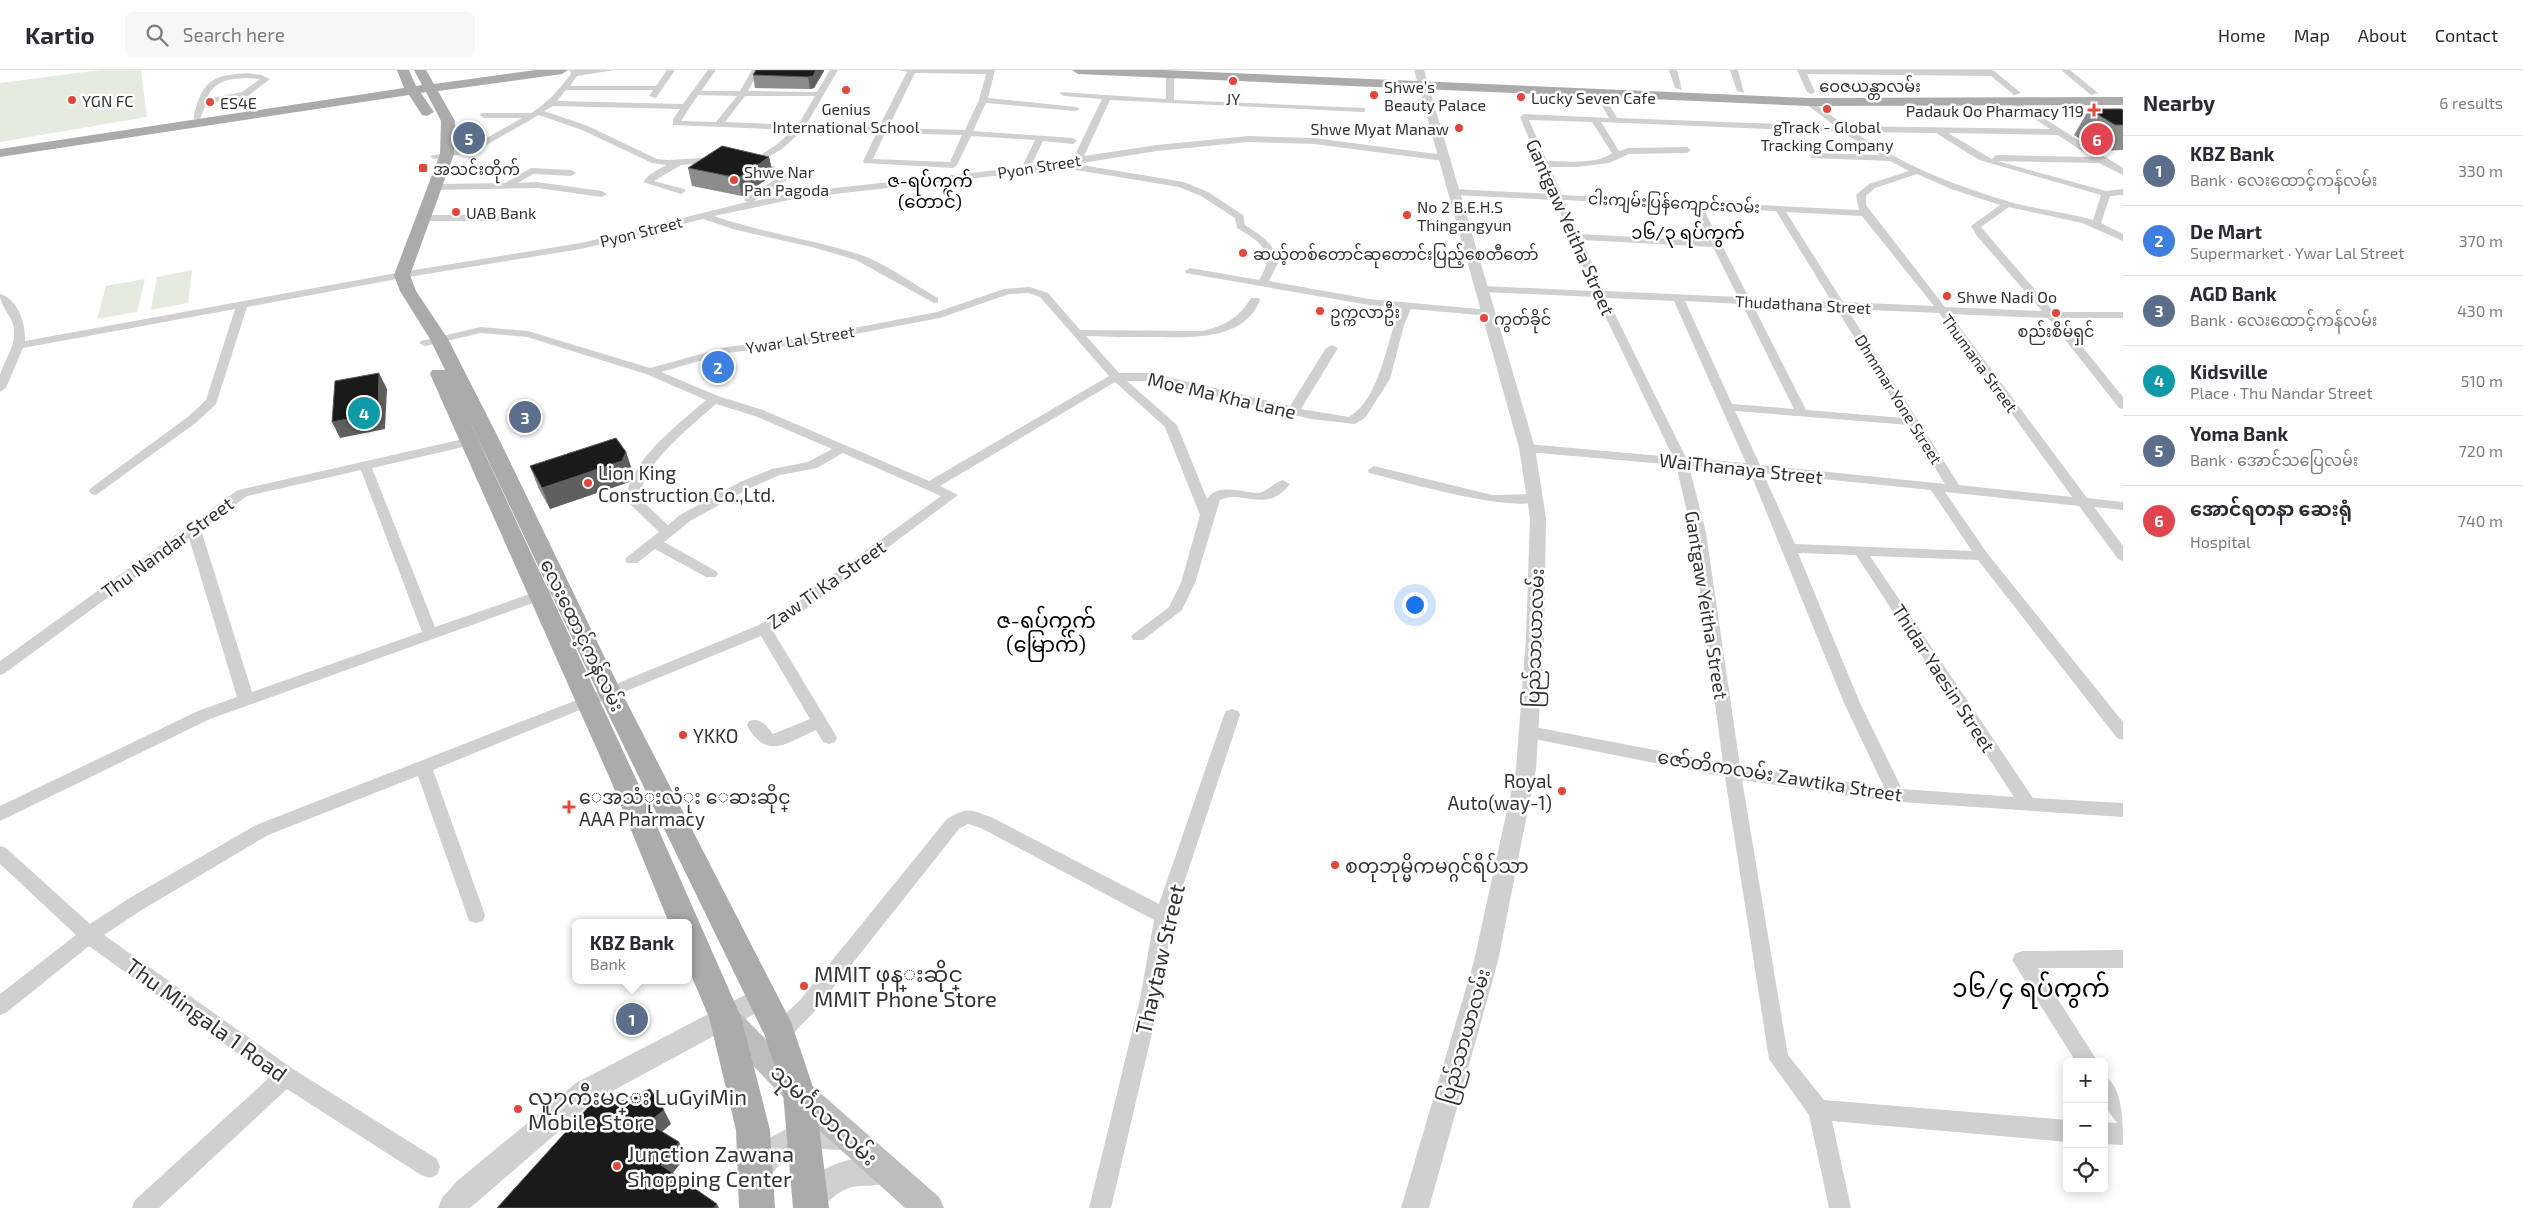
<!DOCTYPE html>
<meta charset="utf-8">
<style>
body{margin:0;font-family:"Exo 2","Noto Sans Myanmar",sans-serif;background:#f7f7f7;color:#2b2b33}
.controls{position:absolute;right:15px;bottom:15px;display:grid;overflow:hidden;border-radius:8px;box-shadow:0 2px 12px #0003}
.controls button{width:45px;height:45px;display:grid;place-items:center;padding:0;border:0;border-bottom:1px solid #e1e1e2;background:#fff;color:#2b2b33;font:25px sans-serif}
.you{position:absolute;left:1414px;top:534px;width:18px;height:18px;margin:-12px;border:4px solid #fff;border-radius:50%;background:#1a73e8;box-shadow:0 0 0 8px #1a73e833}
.badge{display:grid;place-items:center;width:32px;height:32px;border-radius:50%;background:#7c3aed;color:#fff;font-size:16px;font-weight:700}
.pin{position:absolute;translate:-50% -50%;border:2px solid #fff;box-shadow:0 1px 5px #0006}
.popup{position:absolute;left:572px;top:849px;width:120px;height:65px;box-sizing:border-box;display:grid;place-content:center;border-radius:8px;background:#fff;filter:drop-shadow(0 1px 4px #0005);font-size:16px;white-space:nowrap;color:#7c7c81}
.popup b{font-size:19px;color:#2b2b33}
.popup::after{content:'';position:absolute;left:50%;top:100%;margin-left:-10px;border:10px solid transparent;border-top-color:#fff}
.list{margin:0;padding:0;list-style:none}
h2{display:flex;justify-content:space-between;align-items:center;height:65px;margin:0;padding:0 20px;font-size:21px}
h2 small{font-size:16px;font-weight:400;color:#7c7c81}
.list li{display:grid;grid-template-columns:32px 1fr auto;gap:15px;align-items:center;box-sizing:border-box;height:70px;padding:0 20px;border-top:1px solid #e1e1e2}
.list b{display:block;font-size:19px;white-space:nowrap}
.list p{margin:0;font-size:16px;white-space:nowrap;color:#7c7c81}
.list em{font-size:16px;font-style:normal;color:#7c7c81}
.icon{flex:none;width:28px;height:28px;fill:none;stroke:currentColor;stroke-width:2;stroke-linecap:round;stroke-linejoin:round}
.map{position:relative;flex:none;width:2123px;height:1138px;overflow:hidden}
header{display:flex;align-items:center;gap:30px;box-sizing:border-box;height:70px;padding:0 25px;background:#fff;border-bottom:1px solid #e1e1e2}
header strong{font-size:24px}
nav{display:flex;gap:28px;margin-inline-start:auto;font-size:18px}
.search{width:350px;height:45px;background:#f7f7f7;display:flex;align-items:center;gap:12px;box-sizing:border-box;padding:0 18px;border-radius:8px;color:#7c7c81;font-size:19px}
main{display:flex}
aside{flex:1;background:#fff}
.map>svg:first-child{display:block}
.green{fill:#e4ebdf}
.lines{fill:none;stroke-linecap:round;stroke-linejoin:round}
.minor{fill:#d0d0d0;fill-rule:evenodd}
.tertiary{fill:#d0d0d0;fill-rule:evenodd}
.secondary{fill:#bdbdbd;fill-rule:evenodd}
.primary{fill:#ababab;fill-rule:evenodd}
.wall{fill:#8c8c8c}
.shaded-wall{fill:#5f5f5f}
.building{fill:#1a1a1a;stroke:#5f5f5f}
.poi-dot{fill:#e3473b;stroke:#fff;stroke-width:2}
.labels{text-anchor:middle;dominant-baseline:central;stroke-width:5;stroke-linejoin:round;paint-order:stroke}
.far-street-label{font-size:16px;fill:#333;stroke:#fff}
.far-poi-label{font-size:16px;fill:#333;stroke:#fff;text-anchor:start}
.far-quarter-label{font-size:18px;fill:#000;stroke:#fff}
.street-label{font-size:19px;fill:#333;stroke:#fff}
.poi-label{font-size:19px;fill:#333;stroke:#fff;text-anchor:start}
.quarter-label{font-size:21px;fill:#000;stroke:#fff}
.near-street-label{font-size:22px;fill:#333;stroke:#fff}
.near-poi-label{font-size:22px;fill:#333;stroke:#fff;text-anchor:start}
.near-quarter-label{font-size:25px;fill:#000;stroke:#fff}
</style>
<header>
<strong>Kartio</strong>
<div class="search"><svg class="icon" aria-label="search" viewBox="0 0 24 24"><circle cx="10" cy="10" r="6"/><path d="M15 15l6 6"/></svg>Search here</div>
<nav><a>Home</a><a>Map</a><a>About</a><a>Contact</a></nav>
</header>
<main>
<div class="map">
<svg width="2123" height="1138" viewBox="0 0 2123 1138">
<rect width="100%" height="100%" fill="#fff"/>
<g class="green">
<polygon points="100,0 141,0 147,47 0,72 0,13"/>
<polygon points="192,200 188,233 151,240 157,207"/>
<polygon points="145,209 137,242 97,249 106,216"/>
</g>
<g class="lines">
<g class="minor">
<path d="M570 0H615L577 6 570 16H656L667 0H675L656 28 649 26 653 20H566L557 31 683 34 708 0H716L701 21H740L752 0H760L748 21 817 22 830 0H838L806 55 879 57 907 2 898 0H995L988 28 1076 37 1080 39 1076 41 986 33 973 61 1073 68 1077 71 1073 74 1043 71 1031 96 1073 89 1102 29 1064 26 1060 24 1061 22 1166 29V4L1170 2 1174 4V30L1365 38V42H1362L1110 30 1084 86 1157 75 1248 66 1314 68 1444 85 1448 88 1444 91 1314 74 1248 72 1157 81 1076 94 1184 112 1208 122 1243 145 1245 155C1259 164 1277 175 1278 193L1269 211 1369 229 1490 240 1495 243 1490 246 1411 239 1404 255 1390 309 1365 348 1355 354 1311 349 1151 311H1127L1177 355 1207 429C1217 412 1244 423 1259 423 1267 422 1274 412 1283 410L1290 414C1266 445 1243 419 1220 430L1195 513 1182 540 1143 570H1133L1131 566 1169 537 1181 513 1200 445 1165 357 1115 312 940 416 958 425 788 552 773 561 835 664 837 668 835 672 829 674 823 672 816 660C787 673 766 691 747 655L749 651C761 647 766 656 773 664L810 649 761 566 433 700 485 845 483 851 476 853 469 851 467 845 418 706 268 765 140 841 104 865 293 999 437 1089 440 1097 437 1105 429 1108 421 1105 287 1019 159 1138H132L135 1130 270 1007 89 876 7 942 0 945V924L76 865 0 794V776L6 778 90 854 128 829 256 755 582 628 759 555 778 544 941 426 843 383 817 398 780 405 750 418 690 451 664 472 716 501 718 504 716 507H706L655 479 637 493H627L625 490 627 487 659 462 627 431C625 394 680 353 706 330L646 304 527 267 481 263 425 276 419 273 421 271 481 257 528 261 650 298 726 277 802 268 937 242 1004 219 1030 217 1048 223 1080 260 1203 261C1226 255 1239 248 1251 228H1259L1260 230C1244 272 1189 267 1152 267 1130 267 1108 267 1086 266L1119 303H1151L1290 336 1326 278 1332 275 1338 278 1301 339 1349 347C1382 327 1385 271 1401 238L1369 235 1186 203 1185 201 1190 198 1259 210C1277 181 1261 173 1237 158L1235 148 1201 126 1179 117 1064 98 799 128 714 146C762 163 813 169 861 185 885 193 915 215 938 228V232L934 233 856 190 812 177 736 160 703 149 581 179 402 208 247 237 216 334 197 352 96 425 91 424 89 421 91 418 189 346 206 330 235 239 23 278 6 318 0 322C0 317 0 310 0 305 4 290 16 277 14 260 13 245 0 238 0 224 18 229 26 254 25 271L402 202 581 173 747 132 744 130 746 128 779 107 750 92 776 75 793 60 673 55V49L680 39 553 36 544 41 588 56 657 89 668 90 721 87 722 89 718 92 681 95 654 111 684 119 686 121 681 124 643 112 649 105 666 95 652 93 582 60 539 45 474 82 434 89 430 86 469 78 522 48H484L480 45 481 43H531C548 33 559 19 571 4ZM915 3 986 4 979 30 965 60 888 58ZM698 25 737 26 716 52 681 51ZM745 26H815L798 55 725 52ZM803 60 877 62 863 91 864 93 953 98 957 95 971 66 1035 70 1023 95 1024 97 799 122 754 131 789 108 786 102 761 91 782 79ZM885 63 962 65 950 92 873 89ZM1029 223 1040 227 1109 306 929 411 763 340 718 326 661 302 727 283 802 274 940 248 1009 224ZM716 334 755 346 832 379 808 392 772 399 740 412 680 445 668 455 641 430C638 396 693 355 716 334Z"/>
<polygon points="1669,0 1677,0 1682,20 1675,18"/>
<polygon points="1730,0 1738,0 1744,23 1737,21"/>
<polygon points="1797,0 1993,0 2021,23 2014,25 1991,6 1807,4 1815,22 1811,24 1807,22"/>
<polygon points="2061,0 2070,0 2098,23 2091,25"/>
<path d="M247 3 261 5 270 9 248 26 206 34 200 49H194C193 44 196 39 197 34 206 7 220 5 247 3ZM247 8 260 9 242 22 207 29C214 10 229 9 247 8Z"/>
<path d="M1599 21 1603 23 1617 48 1835 56 1806 34 1805 32 1809 30 1846 56 2050 59 2012 34 2011 32 2015 30 2123 98V105L2099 93 1997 91 2106 121 2123 119V125L2110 126 2101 153 2123 164V171L2082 153 2009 137 1981 157 2054 242H2123V248H2059L2123 327V339L2119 338 2048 248 1950 244 2087 428 2123 432V440L2094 437 2123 476V491L2118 489 2079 436 1945 422 1987 483 2123 652V670L2117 668 1978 490 1870 486 2033 728 2123 733V747L1885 731 1742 710 1788 985 1824 1030 2067 1050V1072L1832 1051 1851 1138H1829L1809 1045 1769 989 1725 707 1529 668 1523 666 1521 662 1523 658 1529 656 1723 693 1692 463 1676 395 1527 382 1521 378 1527 374 1673 387 1596 227 1483 222 1478 219 1483 216 1593 221 1555 130 1453 125 1448 122 1453 119 1552 124 1520 47 1524 44 1609 48 1595 23ZM1529 50 1592 52 1612 83C1596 95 1566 91 1547 91ZM1601 52 1842 62 1880 85 1814 83 1810 86 1811 88 1890 91 1909 101 1869 114 1856 125 1859 140 1562 125 1550 97H1576L1609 93 1629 84 1687 83 1691 80 1687 77 1629 78 1619 81ZM1854 62 1936 63 1979 90 2101 125 2093 150C2067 142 2040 140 2014 133 1958 117 1902 95 1854 62ZM1948 63 2058 65 2091 87 1996 85 1992 89ZM1917 104 1951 119 2000 135 1971 156 1977 166 2042 241 1945 237 1866 135V126L1875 118ZM1564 130 1693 137 1710 171 1579 164ZM1703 138 1776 141 1832 232 1749 228ZM1786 142 1862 146 1934 236 1843 232ZM1582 170 1713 177 1738 227 1604 221ZM1607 228 1674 231 1746 393 1686 388ZM1685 231 1742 234 1794 339 1732 334ZM1753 235 1836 238 1904 348 1806 340ZM1847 239 1939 243 2072 427 1959 415ZM1735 341 1909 355 1945 414 1760 395ZM1689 396 1750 402 1844 633 1884 717 1740 696 1706 463ZM1763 403 1931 420 1972 481 1795 474ZM1798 483 1856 485 2014 727 1902 719 1860 633Z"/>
<polygon points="531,98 571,100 576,103 571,106 533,104 518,113 537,112 602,121 607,124 602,127 537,118 436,120 431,117 436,114 505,113"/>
<polygon points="526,138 534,140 516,151 423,151 418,148 423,145 514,145"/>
<path d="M481 365 487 369 485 372 372 398 435 557 550 517 555 519 557 522 555 525 210 649 0 751V736L198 641 237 627 189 468 5 603 0 605V591L238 420ZM361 400 422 562 252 622 201 460 247 426Z"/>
<path d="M1374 396 1492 425 1535 424 1542 428C1526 448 1395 409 1369 403L1368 400Z"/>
<path d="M1232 639 1238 641 1240 645 1173 846 1160 929 1111 1138H1089L1140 929 1154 850 981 758 968 754 959 759 814 942 787 970 780 972 773 970 770 963 773 956 800 930 947 749C969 736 970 740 993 748L1159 834 1224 645 1226 641Z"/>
<polygon points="2123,880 2123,898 2038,898 2098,992 2076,992 2012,890 2015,884 2022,881"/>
<path d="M2104 1006C2123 1016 2123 1052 2123 1075L2104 1074V1052L2117 1053 2104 1035Z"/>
</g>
<g class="tertiary">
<polygon points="1414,0 1424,0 1535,378 1546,448 1544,567 1536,699 1498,891 1429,1138 1401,1138 1474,891 1516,699 1526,567 1530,448 1519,378"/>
<polygon points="762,916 771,919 774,927 771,935 594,1031 470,1138 438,1138 442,1128 457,1111 576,1013"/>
<path d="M810 1052 838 1053 856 1059 860 1068 856 1077C838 1085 816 1073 796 1082 778 1090 772 1110 755 1117L745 1113 741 1103C754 1074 780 1058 810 1052Z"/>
<path d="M886 1086 896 1090 900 1100 896 1110C861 1124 855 1103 822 1138H802L798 1129C813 1093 852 1087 886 1086Z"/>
</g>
<polygon class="secondary" points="727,936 737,940 809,1013 939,1127 944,1138 905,1138 789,1033 717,958 713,949 717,940"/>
<g class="primary">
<polygon points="397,0 409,0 416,16 422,15 414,0 426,0 434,14 535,0 568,0 562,4 438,21 455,51 454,84 410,205 416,221 448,269 498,367 622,623 791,952 815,1023 829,1138 793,1138 783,1023 765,966 598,623 465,341 637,711 741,947 770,1060 775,1138 739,1138 736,1060 709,947 688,898 688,853 669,853 611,711 430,304 432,300 445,300 430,269 400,221 394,205 440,84 441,51 426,22 421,23 434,42 427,46 422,45 409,25 0,87 0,79 404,18"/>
<polygon points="1072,0 1163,0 1809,28 2123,27 2123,35 1809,36 1078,4"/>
</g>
</g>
<g class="wall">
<polygon points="756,0 824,0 824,1 814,18 810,19 755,18 753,5"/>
<polygon points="2089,39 2123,41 2123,80 2099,81 2074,65"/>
<polygon points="769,87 773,105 742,126 692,116 688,98"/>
<polygon points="626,382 633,403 629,412 550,439 538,417 530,396"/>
</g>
<g class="shaded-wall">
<polygon points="816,0 824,0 824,1 814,18 810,19 808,7"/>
<polygon points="769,87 773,105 742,126 738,108"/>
<polygon points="379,303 387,319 385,359 340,368 332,352"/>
<polygon points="626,382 633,403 629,412 550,439 542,418"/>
<polygon points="664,1040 671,1054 656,1067 648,1053"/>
<polygon points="679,1072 687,1085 669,1108 661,1095"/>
<polygon points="717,1134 719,1138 714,1138"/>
</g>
<g class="building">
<polygon points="756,0 816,0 813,6 808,7 753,5"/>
<polygon points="2089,39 2122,39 2123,41 2123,55 2115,55"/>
<polygon points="722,76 769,87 738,108 688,98"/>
<polygon points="379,303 378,343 332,352 335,311"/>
<polygon points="616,368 626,382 622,391 542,418 530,396"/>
<polygon points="650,1019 664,1040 648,1053 679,1072 661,1095 717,1134 714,1138 497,1138 601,1023 617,1033"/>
</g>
<g class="poi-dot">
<circle cx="1233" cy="11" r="5"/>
<circle cx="846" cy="20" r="5"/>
<circle cx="1374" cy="25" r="5"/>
<circle cx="1521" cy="27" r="5"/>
<circle cx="72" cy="30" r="5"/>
<circle cx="210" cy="32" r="5"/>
<circle cx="1827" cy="39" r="5"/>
<path d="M2091.5 32.5h5v5h5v5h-5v5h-5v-5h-5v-5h5z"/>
<circle cx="1459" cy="58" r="5"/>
<rect x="418" y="93" width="10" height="10" rx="2.5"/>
<circle cx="734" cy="110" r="5"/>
<circle cx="456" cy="142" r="5"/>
<circle cx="1407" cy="145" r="5"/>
<circle cx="1243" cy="183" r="5"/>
<circle cx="1947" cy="226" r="5"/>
<circle cx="1320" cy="241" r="5"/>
<circle cx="2056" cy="243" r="5"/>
<circle cx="1484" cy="248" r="5"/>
<circle cx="588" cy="413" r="5"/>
<circle cx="683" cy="665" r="5"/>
<circle cx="1562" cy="721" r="5"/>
<path d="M566.5 729.5h5v5h5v5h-5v5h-5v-5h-5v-5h5z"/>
<circle cx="1335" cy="795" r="5"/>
<circle cx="804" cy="916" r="5"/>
<circle cx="518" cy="1039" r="5"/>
<circle cx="617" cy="1096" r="5"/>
</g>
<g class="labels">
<g class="far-street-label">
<text x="1870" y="15">ဝေဇယန္တာလမ်း</text>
<text transform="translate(1039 96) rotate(-9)">Pyon Street</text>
<text transform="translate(1674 132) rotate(3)">ငါးကျမ်းပြန်ကျောင်းလမ်း</text>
<text transform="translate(641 161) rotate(-14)">Pyon Street</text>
<text transform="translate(1803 234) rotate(3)">Thudathana Street</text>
<text transform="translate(800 269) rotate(-9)">Ywar Lal Street</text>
<text transform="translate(1980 293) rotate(54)">Thumana Street</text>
<text transform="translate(1899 329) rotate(58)">Dhmmar Yone Street</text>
</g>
<g class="far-poi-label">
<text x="1384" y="16">Shwe’s<tspan x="1384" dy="18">Beauty Palace</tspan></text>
<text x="1531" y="27">Lucky Seven Cafe</text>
<text x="1233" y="28" text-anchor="middle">JY</text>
<text x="82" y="30">YGN FC</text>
<text x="220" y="32">ES4E</text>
<text x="846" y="38" text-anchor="middle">Genius<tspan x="846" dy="18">International School</tspan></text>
<text x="2084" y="40" text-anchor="end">Padauk Oo Pharmacy 119</text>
<text x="1827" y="56" text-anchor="middle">gTrack - Global<tspan x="1827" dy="18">Tracking Company</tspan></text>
<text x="1449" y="58" text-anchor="end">Shwe Myat Manaw</text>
<text x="433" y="98">အသင်းတိုက်</text>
<text x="744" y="101">Shwe Nar<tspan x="744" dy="18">Pan Pagoda</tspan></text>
<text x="1417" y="136">No 2 B.E.H.S<tspan x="1417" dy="18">Thingangyun</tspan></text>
<text x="466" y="142">UAB Bank</text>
<text x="1253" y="183">ဆယ့်တစ်တောင်ဆုတောင်းပြည့်စေတီတော်</text>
<text x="1957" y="226">Shwe Nadi Oo</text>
<text x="1330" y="241">ဥက္ကလာဦး</text>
<text x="1494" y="248">ကွတ်ခိုင်</text>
<text x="2056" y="260" text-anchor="middle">စည်းစိမ်ရှင်</text>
</g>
<g class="far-quarter-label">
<text x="930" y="110">ဇ-ရပ်ကွက်<tspan x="930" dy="21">(တောင်)</tspan></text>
<text x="1688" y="162">၁၆/၃ ရပ်ကွက်</text>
</g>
<g class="street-label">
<text transform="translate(1571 157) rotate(66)">Gantgaw Yeitha Street</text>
<text transform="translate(1222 325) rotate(13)">Moe Ma Kha Lane</text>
<text transform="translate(1741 398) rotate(6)">WaiThanaya Street</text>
<text transform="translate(167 477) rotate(-36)">Thu Nandar Street</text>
<text transform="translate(826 514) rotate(-35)">Zaw Ti Ka Street</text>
<text transform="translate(1707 535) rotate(81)">Gantgaw Yeitha Street</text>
<text transform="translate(583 565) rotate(64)">လေးထောင့်ကန်လမ်း</text>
<text transform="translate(1534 568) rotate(-88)">ပြည်သာယာလမ်း</text>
<text transform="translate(1944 608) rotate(57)">Thidar Yaesin Street</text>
<text transform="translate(1780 705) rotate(9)">ဇော်တိကလမ်း Zawtika Street</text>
<text transform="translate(1464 966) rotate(-74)">ပြည်သာယာလမ်း</text>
</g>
<g class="poi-label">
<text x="598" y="402">Lion King<tspan x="598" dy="22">Construction Co.,Ltd.</tspan></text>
<text x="693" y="665">YKKO</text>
<text x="1552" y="710" text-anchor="end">Royal<tspan x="1552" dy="22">Auto(way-1)</tspan></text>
<text x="579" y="726">ေအသံုးလံုး ေဆးဆိုင္<tspan x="579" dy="22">AAA Pharmacy</tspan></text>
<text x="1345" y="795">စတုဘုမ္မိကမဂ္ဂင်ရိပ်သာ</text>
</g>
<g class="quarter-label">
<text x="1046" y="549">ဇ-ရပ်ကွက်<tspan x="1046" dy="24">(မြောက်)</tspan></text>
</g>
<g class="near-street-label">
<text transform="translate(1159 889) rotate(-77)">Thaytaw Street</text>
<text transform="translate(207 949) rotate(36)">Thu Mingala 1 Road</text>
<text transform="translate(825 1044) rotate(43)">သုမင်္ဂလာလမ်း</text>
</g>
<g class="near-poi-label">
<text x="814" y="903">MMIT ဖုန္းဆိုင္<tspan x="814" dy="25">MMIT Phone Store</tspan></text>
<text x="528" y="1026">လူ႒ကီးမင္း LuGyiMin<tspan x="528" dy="25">Mobile Store</tspan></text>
<text x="627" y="1083">Junction Zawana<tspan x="627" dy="25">Shopping Center</tspan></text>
</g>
<g class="near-quarter-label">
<text x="2031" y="917">၁၆/၄ ရပ်ကွက်</text>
</g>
</g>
</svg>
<div class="controls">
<button>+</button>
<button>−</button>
<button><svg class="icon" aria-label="locate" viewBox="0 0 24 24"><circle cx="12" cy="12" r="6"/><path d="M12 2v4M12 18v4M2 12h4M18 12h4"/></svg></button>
</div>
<div class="you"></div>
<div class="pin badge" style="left:632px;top:949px;background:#5c6f8a">1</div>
<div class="popup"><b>KBZ Bank</b>Bank</div>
<div class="pin badge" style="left:718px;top:297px;background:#3f7fe0">2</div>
<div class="pin badge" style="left:525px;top:347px;background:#5c6f8a">3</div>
<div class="pin badge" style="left:364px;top:343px;background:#0f9aa8">4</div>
<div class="pin badge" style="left:469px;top:68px;background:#5c6f8a">5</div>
<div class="pin badge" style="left:2097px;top:69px;background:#e0444e">6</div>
</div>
<aside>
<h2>Nearby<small>6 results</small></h2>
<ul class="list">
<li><span class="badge" style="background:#5c6f8a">1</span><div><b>KBZ Bank</b><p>Bank · လေးထောင့်ကန်လမ်း</p></div><em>330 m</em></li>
<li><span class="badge" style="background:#3f7fe0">2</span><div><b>De Mart</b><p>Supermarket · Ywar Lal Street</p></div><em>370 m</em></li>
<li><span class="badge" style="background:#5c6f8a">3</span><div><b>AGD Bank</b><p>Bank · လေးထောင့်ကန်လမ်း</p></div><em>430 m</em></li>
<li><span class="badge" style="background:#0f9aa8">4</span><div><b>Kidsville</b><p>Place · Thu Nandar Street</p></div><em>510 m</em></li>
<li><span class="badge" style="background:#5c6f8a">5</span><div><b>Yoma Bank</b><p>Bank · အောင်သပြေလမ်း</p></div><em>720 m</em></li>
<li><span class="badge" style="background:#e0444e">6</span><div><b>အောင်ရတနာ ဆေးရုံ</b><p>Hospital</p></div><em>740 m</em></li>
</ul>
</aside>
</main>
